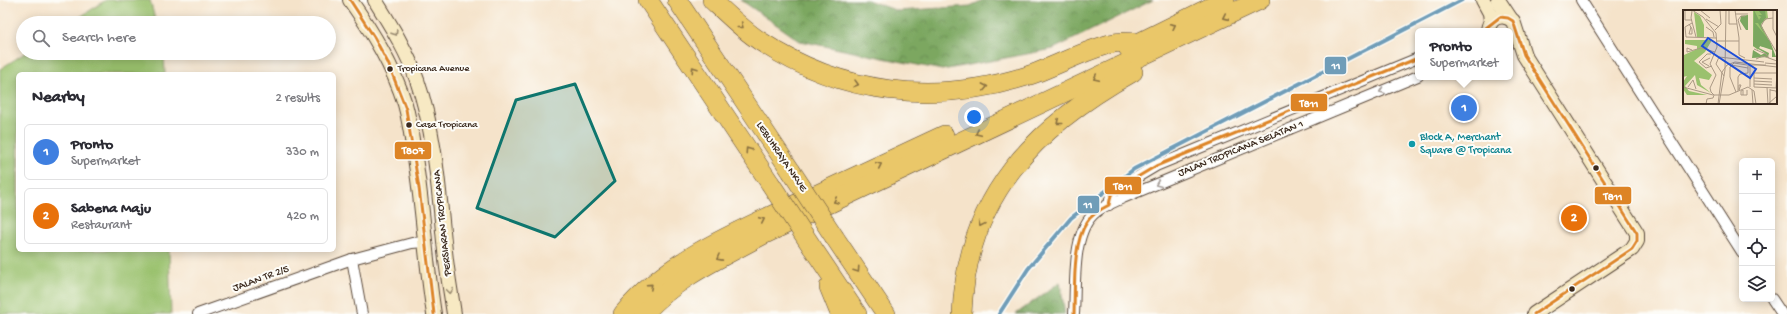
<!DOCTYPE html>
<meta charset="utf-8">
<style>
body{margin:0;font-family:"Gochi Hand",sans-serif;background:#f2f2f3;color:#2b2b33}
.controls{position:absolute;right:12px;bottom:12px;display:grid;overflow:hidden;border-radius:6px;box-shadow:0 2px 10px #0003}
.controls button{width:36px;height:36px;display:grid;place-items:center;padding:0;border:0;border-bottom:1px solid #e1e1e2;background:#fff;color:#2b2b33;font:20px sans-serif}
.you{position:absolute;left:974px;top:117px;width:14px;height:14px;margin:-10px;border:3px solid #fff;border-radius:50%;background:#1a73e8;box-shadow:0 0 0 6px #1a73e833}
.badge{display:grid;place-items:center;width:26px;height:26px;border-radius:50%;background:#d1495b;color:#fff;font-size:13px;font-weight:700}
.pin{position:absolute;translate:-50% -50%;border:2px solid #fff;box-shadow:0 1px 4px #0006}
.popup{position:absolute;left:1415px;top:28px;width:98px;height:52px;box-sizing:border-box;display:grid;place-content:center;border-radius:6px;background:#fff;filter:drop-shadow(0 1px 3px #0005);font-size:13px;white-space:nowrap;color:#7c7c81}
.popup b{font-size:15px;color:#2b2b33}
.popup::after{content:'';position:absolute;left:50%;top:100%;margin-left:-8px;border:8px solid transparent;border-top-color:#fff}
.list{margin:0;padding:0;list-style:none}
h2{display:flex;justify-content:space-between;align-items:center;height:52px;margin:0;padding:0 16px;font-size:17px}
h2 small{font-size:13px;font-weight:400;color:#7c7c81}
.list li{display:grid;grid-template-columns:26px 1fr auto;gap:12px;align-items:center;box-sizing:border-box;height:56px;margin:0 8px 8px;padding:0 8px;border:1px solid #e1e1e2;border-radius:6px}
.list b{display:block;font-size:15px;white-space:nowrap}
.list p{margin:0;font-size:13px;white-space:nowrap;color:#7c7c81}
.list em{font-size:13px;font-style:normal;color:#7c7c81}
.icon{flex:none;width:22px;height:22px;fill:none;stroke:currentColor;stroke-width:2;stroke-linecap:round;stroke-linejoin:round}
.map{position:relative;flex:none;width:1787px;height:314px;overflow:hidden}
.search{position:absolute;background:#fff;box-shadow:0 2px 10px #0003;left:16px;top:16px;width:320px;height:44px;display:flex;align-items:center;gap:10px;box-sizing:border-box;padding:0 14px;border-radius:22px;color:#7c7c81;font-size:15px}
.panel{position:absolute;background:#fff;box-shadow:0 2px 10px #0003;left:16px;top:72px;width:320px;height:180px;border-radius:6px}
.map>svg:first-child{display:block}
.green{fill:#9ac16d;stroke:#6a7646}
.forest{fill:url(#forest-crowns);stroke:#5b683f}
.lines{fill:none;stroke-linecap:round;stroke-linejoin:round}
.street-casing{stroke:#574638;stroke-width:12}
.secondary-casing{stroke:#574638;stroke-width:16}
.highway-casing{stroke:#574638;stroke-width:20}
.street{stroke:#fff;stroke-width:10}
.secondary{stroke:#f7e9c3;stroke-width:14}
.highway{stroke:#eac769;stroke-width:19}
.highway-bridge-casing{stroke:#574638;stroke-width:20;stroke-linecap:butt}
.highway-bridge{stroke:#eac769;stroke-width:19}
.bus-1-casing{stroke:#fdfcf7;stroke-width:6}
.bus-2-casing{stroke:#fdfcf7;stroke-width:6}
.bus-1{stroke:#dd8425;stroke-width:3}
.bus-2{stroke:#dd8425;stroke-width:3}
.rail-1-casing{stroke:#fdfcf7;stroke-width:7}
.rail-1{stroke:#709db8;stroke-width:4}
.oneway{stroke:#8a7140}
.oneway2{stroke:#998a70}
.oneway3{stroke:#a79f9a}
.marked{fill:#0f766e;fill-opacity:0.2;stroke:#0f766e;stroke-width:3;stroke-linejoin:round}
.bus-dot{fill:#3b2a1e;stroke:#fdfcf7;stroke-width:1.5}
.culture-dot{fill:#0f9aa8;stroke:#fdfcf7;stroke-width:1.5}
.labels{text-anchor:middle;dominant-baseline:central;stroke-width:4;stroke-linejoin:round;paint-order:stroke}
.bus-label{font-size:10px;fill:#3b2a1e;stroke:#fdfcf7;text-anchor:start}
.culture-label{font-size:11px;fill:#0d838f;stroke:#fdfcf7;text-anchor:start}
.street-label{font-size:11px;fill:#3b2a1e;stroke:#fdfcf7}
.inset-road{fill:none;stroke:#ab9985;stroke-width:1}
.view{fill:#1d4ed8;fill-opacity:0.15;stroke:#1d4ed8;stroke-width:2}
.inset-edge{fill:none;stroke:#3b2a1e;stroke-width:2}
.line-badge{stroke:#fdfcf7;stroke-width:1.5}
.badge-label{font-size:11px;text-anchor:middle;font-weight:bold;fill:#fff}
</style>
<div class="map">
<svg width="1787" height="314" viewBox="0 0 1787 314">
<defs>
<pattern id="forest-crowns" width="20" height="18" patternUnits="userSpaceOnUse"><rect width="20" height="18" fill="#7ba760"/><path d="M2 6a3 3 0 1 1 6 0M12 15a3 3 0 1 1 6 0" fill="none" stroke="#66884f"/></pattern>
</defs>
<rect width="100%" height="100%" fill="#fdfcf7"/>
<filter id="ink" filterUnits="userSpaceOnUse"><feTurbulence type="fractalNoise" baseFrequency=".025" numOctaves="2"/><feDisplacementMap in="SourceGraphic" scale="8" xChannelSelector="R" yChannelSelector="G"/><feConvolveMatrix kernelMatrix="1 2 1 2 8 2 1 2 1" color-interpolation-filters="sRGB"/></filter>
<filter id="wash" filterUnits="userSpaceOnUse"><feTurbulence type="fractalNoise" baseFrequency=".012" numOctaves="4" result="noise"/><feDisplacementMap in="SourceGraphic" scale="16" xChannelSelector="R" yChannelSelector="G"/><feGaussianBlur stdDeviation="0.9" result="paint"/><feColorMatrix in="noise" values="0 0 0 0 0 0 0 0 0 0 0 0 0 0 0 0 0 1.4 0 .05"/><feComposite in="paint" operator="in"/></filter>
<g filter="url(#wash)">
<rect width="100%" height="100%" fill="#f5e3ca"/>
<g class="green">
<polygon points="106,0 150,0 156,23 71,23"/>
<polygon points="25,53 164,53 165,74 18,74 18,250 169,250 171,314 0,314 0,69"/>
</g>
<g class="forest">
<polygon points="741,0 867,0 898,11 970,6 983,0 1153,0 1053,49 942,70 800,41"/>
<polygon points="1060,282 1065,314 1016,314"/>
</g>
</g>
<g filter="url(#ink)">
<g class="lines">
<g class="street-casing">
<g id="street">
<polyline points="1581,0 1742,252"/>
<polyline points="1109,205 1111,195 1114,191 1156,166 1418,58"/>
<polyline points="352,259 362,314"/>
<polyline points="1772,299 1782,314"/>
<polyline points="198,314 352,259 412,243 425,242"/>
<path d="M1074 314C1076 285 1071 231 1096 212 1103 206 1115 202 1123 198L1418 76"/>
</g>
</g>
<g class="secondary-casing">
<g id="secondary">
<path d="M350 0C373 33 393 66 405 104 409 118 411 132 413 146 423 201 425 258 434 314"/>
<path d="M375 0C391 26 407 51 417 80 436 135 439 194 445 251 447 272 451 293 454 314"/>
<polyline points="1483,0 1490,13 1491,21"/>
<polyline points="1498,0 1510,18"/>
<path d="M1488 31C1489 17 1503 12 1513 21L1524 55 1637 233V241L1632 249 1534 314"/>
</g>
</g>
<g class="highway-casing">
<g id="highway">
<polyline points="648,0 770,183"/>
<polyline points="677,0 791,171"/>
<path d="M712 0C727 14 743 30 760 41 842 95 934 105 1027 76 1055 67 1086 49 1114 43 1122 41 1131 43 1139 43"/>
<polyline points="1128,48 1225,0"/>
<polyline points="835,238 886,314"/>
<polyline points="812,247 857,314"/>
<polyline points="829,287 840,314"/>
<path d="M623 314C667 260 734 233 796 204 845 181 895 158 944 135"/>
<path d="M644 314C675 278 721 258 761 236L1260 0"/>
<path d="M962 314C966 196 1036 126 1133 72"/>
</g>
</g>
<use href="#street" class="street"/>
<use href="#secondary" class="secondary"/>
<use href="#highway" class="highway"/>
<g class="highway-bridge-casing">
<g id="highway-bridge">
<polyline points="791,171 835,238"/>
<polyline points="770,183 812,247"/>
</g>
</g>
<use href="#highway-bridge" class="highway-bridge"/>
<g class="bus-1-casing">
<g id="bus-1">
<polyline points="1482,31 1500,17 1508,18 1513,21 1524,55 1637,233 1637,241 1632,249 1534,314"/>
<path d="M1074 314C1075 287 1072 244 1087 222 1092 214 1101 209 1109 205L1111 195 1114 191 1156 166 1418 58"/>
</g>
</g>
<g class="bus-2-casing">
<polyline id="bus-2" points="350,0 374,37 388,63 406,109 419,188 434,314"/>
</g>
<use href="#bus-1" class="bus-1"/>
<use href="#bus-2" class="bus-2"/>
<g class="rail-1-casing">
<polyline id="rail-1" points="999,314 1028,269 1071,218 1134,169 1462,0"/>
</g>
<use href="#rail-1" class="rail-1"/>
</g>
<defs><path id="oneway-chevron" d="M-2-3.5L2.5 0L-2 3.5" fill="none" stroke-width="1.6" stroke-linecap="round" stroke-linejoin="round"/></defs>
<g class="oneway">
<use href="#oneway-chevron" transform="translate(1225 17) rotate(155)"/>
<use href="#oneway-chevron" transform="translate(741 26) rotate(39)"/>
<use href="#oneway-chevron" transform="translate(1173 26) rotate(-27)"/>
<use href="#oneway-chevron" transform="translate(694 69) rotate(-124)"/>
<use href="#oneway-chevron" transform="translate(1096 78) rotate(155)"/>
<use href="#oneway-chevron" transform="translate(856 84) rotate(15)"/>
<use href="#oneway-chevron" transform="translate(985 87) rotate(-11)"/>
<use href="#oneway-chevron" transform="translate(1059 122) rotate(141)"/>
<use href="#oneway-chevron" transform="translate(978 133) rotate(155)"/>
<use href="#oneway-chevron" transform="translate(748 150) rotate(-124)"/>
<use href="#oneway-chevron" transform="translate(879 165) rotate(-25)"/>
<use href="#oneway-chevron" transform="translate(836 201) rotate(155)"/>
<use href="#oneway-chevron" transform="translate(762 220) rotate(-25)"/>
<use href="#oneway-chevron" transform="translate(981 224) rotate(114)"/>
<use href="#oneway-chevron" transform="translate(719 258) rotate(151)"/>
<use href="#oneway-chevron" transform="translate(857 270) rotate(56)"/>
<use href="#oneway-chevron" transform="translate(650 286) rotate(-42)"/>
</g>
<g class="oneway2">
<use href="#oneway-chevron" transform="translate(395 33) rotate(58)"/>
<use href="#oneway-chevron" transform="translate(450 291) rotate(82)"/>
</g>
<g class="oneway3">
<use href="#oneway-chevron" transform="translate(1382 91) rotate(158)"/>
<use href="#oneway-chevron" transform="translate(1158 184) rotate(158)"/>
</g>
</g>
<path class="marked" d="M575 84 615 181 555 237 477 208 516 100Z"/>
<g class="bus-dot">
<circle cx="390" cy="69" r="3.5"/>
<circle cx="409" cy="125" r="3.5"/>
<circle cx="1596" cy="168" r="3.5"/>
<circle cx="1572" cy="289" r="3.5"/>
</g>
<circle class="culture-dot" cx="1412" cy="144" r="4"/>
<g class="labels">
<g class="bus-label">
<text x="398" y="69">Tropicana Avenue</text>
<text x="416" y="125">Casa Tropicana</text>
</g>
<g class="culture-label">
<text x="1420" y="138">Block A, Merchant<tspan x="1420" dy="13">Square @ Tropicana</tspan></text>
</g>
<g class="street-label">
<text transform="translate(1241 149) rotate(-22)">JALAN TROPICANA SELATAN 1</text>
<text transform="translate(781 157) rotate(56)">LEBUHRAYA NKVE</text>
<text transform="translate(443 223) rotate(-96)">PERSIARAN TROPICANA</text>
<text transform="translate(261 279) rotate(-20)">JALAN TR 2/5</text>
</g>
</g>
<g transform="translate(1683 10)">
<rect width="94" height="94" fill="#f5e3ca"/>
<path d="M70 0H84L85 8 78 14 85 28 80 30 74 24 76 22 79 25 74 19 73 20 72 27 81 37 77 36 75 40 70 36ZM11 2 17 6 21 15V27H14ZM2 30H29L22 42 11 51 29 65 26 70 16 68 18 75 28 83 14 75 12 65 2 76 6 81 24 85H4L0 79V72L4 66 0 67 1 45 14 39V36L2 34Z" fill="#9ac16d"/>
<path d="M71 0 76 10 78 7 75 5H79L75 0H82L83 8 78 14 82 25 75 13H72L87 31 93 47H89V40L77 36 76 38 86 43 85 47 69 48 70 40 78 45 82 43 70 36ZM65 5V20H63L57 11 58 6Z" fill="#7ba760"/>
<path class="inset-road" d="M2 0V10H9M9 0 20 7 33 23 34 37 27 54 33 65 27 78 28 82 31 85H46L65 77 71 81 73 94M17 0 27 8M46 0V14H54M52 0 56 28M90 0V19L94 27M9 1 8 8 13 27M52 4H65M90 8 82 9 78 16 94 43M23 9 36 17M9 13 2 17 3 27 34 28M6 14 9 19V24H6L8 17M23 17 30 22 31 27M32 20 38 14 37 0M58 20 55 10 58 6H62M56 28V45L62 48M34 31H56M71 39 83 44 86 48M9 40 4 38V42L18 38 32 42M28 44H24L16 52 23 58 29 56M73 49 80 46 94 51M82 53 94 54M48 55 65 58M65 55H83M26 56 19 52 27 48M94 63H71V77L94 78M41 66 33 54 36 47 81 52M71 68 89 69M71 71 89 72M71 74 89 75M56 75H58L56 80ZM0 77 30 85M5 77 10 70 13 79M67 77V55M84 77 85 94M93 78 94 63M87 79V93M69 80 70 94M55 81V67L57 64 65 63V55M53 82 47 67V57L51 53 64 55M60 85V80L58 81V85H64V80M23 94 24 89 30 88 31 85M35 94 39 62 44 55 52 52 94 57M36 94 42 60 43 0M85 94 94 86 93 81 87 80"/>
<path class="view" d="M25 28 73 59 67 68 19 36Z"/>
<rect width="94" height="94" class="inset-edge"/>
</g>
<g class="line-badge">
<rect x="1324" y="56" width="23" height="19" rx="4" fill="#709db8"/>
<rect x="1290" y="93" width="38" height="19" rx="4" fill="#dd8425"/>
<rect x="394" y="141" width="38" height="19" rx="4" fill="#dd8425"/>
<rect x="1104" y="176" width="38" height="19" rx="4" fill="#dd8425"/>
<rect x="1594" y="186" width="38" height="19" rx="4" fill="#dd8425"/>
<rect x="1077" y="195" width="23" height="19" rx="4" fill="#709db8"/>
</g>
<g class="badge-label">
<text x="1336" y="69">11</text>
<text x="1309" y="107">T811</text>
<text x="413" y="154">T807</text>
<text x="1123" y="190">T811</text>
<text x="1613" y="200">T811</text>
<text x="1088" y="208">11</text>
</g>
</svg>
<div class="controls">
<button>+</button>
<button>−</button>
<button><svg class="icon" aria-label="locate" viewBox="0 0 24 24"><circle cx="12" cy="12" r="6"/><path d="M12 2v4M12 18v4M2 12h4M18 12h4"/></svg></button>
<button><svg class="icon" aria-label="layers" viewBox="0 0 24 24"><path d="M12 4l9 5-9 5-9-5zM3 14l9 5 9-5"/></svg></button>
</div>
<div class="you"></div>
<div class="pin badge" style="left:1464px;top:108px;background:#3f7fe0">1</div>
<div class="popup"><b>Pronto</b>Supermarket</div>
<div class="pin badge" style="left:1574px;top:218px;background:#e8710a">2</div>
<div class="search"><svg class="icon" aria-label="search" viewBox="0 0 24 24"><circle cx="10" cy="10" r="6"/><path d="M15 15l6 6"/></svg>Search here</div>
<section class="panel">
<h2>Nearby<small>2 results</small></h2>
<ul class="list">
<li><span class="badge" style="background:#3f7fe0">1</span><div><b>Pronto</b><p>Supermarket</p></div><em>330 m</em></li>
<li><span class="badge" style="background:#e8710a">2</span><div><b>Sabena Maju</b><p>Restaurant</p></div><em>420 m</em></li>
</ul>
</section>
</div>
